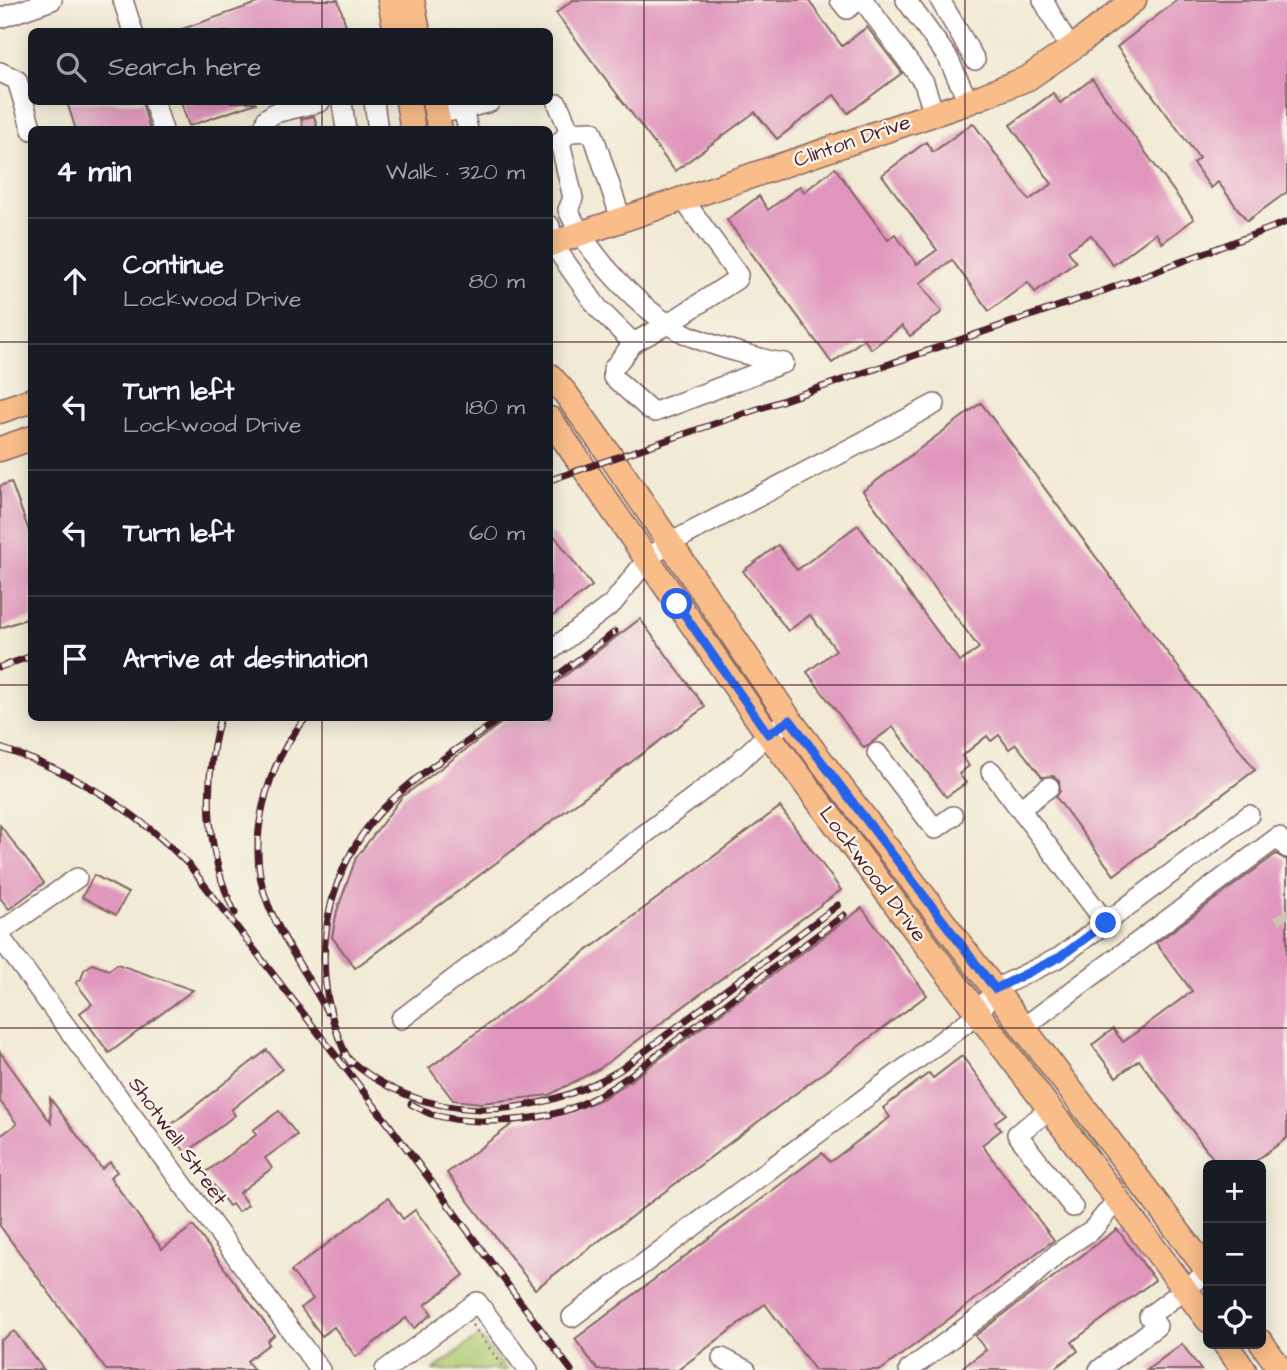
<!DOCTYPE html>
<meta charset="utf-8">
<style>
body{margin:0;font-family:"Architects Daughter",sans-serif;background:#242831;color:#f1f3f6}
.controls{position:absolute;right:21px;bottom:21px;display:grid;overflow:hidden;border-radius:10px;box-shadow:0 4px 18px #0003}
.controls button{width:63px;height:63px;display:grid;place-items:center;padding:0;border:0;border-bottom:2px solid #363941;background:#171b24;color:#f1f3f6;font:35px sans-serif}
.stop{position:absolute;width:21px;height:21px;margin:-16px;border:5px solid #2563eb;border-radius:50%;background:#fff}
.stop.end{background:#2563eb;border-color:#fff;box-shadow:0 2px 7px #0008}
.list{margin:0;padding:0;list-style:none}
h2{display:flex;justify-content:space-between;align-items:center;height:91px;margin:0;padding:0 28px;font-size:30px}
h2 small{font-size:23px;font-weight:400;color:#9ea1a6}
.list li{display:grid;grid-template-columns:46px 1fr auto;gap:21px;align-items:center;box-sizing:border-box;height:126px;padding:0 28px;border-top:2px solid #363941}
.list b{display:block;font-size:26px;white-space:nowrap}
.list p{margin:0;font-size:23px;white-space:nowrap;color:#9ea1a6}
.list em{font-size:23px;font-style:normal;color:#9ea1a6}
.icon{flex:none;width:38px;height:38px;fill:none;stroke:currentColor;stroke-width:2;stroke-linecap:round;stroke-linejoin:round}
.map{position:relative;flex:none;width:1287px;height:1370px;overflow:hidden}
.search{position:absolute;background:#171b24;box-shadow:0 4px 18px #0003;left:28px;top:28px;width:525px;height:77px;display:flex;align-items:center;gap:18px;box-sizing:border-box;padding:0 24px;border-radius:10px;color:#9ea1a6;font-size:26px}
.panel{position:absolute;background:#171b24;box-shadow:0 4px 18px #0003;left:28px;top:126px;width:525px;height:595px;border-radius:10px}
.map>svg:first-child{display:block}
.green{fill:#aeca70;stroke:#7c744e;stroke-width:2}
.building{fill:#e095bc}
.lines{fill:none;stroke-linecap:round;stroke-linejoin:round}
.minor-tunnel{stroke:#d0c1b2;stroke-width:19;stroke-dasharray:19 10;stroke-linecap:butt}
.minor-casing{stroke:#846666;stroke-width:22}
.major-casing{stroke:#846666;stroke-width:27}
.path{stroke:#846666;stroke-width:2.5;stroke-dasharray:2 5;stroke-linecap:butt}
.minor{stroke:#fff;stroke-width:19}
.major{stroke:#f8bd89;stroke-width:24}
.rail-casing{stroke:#4a1f2b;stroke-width:7}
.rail{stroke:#f7f3e8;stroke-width:4.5;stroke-dasharray:13;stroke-linecap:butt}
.route{stroke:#2563eb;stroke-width:9}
.grid{fill:none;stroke:#4a1f2b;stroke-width:2;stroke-opacity:0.55}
.labels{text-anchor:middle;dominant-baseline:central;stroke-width:5;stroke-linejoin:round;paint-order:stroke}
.street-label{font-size:21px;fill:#4a1f2b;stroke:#f7f3e8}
</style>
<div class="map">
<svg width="1287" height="1370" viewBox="0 0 1287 1370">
<rect width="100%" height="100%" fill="#f7f3e8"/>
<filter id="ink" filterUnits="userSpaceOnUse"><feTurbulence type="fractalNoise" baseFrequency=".0143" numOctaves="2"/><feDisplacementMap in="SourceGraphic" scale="14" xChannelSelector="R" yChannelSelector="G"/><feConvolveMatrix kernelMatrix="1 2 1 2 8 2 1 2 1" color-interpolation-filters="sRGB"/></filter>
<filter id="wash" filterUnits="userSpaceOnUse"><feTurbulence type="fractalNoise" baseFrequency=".00686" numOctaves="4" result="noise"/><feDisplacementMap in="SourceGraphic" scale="28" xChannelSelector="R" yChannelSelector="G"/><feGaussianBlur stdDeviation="1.57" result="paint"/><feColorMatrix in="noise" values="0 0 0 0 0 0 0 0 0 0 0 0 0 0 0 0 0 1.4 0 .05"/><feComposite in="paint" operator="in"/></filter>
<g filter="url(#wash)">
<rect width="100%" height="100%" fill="#f1ead4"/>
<g class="green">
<polygon points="997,1014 1049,1081 1053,1093 994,1015"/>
<path d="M1071 1114C1083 1123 1101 1145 1102 1159L1069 1115Z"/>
<path d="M1120 1182C1138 1190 1162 1232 1175 1250L1178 1259Z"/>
<polygon points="479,1336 506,1370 433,1370"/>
</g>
<g id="blocks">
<g class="building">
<polygon points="266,0 338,0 348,32 180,32 179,30"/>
<polygon points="573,0 808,0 842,46 867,27 902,73 848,113 834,95 777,139 755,112 675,171 556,13"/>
<polygon points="1177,0 1287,0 1287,192 1247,221 1218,182 1211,188 1193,163 1199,158 1117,47"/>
<polygon points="1092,79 1194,219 1162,243 1156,233 1113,265 1091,235 1068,251 1076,262 1035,292 1028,282 989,311 952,260 920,283 942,312 910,336 902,326 871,349 864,339 832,363 727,220 759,196 768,210 800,186 804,192 835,168 888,240 895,234 917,264 937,250 882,175 926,142 933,152 973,123 1029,200 1052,184 1010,125 1053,93 1060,103"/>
<polygon points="67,102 142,102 150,130 76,130"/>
<polygon points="181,102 255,102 256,103 189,126"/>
<polygon points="314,116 318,130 304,130 301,119"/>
<polygon points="981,403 1255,770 1114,875 1056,797 1060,791 1059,780 1053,776 1042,777 1016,744 1009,749 999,735 991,741 987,736 962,756 969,766 959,774 966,783 946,797 893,727 864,748 807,672 836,650 810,615 788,631 743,571 778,545 797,570 858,525 960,662 979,648 863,491"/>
<polygon points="11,482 32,539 32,617 0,628 0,486"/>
<polygon points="550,530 592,586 550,618"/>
<polygon points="640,619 705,707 355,968 332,937 337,911 356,858 402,797 508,718 550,718 550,687"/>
<polygon points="780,807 841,890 599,1069 549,1095 481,1103 453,1100 429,1068"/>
<polygon points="0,825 44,883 9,909 0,898"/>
<polygon points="1276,854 1287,860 1287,1138 1250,1165 1218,1165 1139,1060 1116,1077 1092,1045 1113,1029 1123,1042 1192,991 1156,943"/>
<polygon points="94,875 128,893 116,915 82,897"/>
<polygon points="862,908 927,995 535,1289 447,1173 515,1122 570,1112 602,1099 626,1084"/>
<polygon points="92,964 109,970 117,964 193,990 109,1053 80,1013 92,1004 76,983 81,979 84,970"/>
<polygon points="267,1050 282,1069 231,1110 235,1115 186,1153 167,1128"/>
<polygon points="0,1052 51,1123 50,1098 102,1169 110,1162 117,1172 110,1177 162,1249 193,1226 274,1335 267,1341 269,1344 247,1361 254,1370 106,1370 0,1226 0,1136 17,1124 0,1101"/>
<polygon points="962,1056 1006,1114 995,1122 1001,1130 982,1145 1054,1240 881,1370 815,1370 765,1304 678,1370 598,1370 575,1339 822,1153 830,1162 890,1117 883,1108 929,1073 933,1078"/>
<polygon points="279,1111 297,1135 265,1158 272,1168 239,1193 248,1205 238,1212 232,1204 229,1206 205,1173 256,1135 253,1130"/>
<polygon points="388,1198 403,1219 415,1210 464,1275 425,1305 432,1314 414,1328 406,1318 356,1357 334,1327 322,1336 301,1308 313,1299 291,1271"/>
<polygon points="1117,1229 1155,1280 1072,1342 1078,1351 1052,1370 959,1370 986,1350 975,1336"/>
<polygon points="14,1331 44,1370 0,1370 0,1341"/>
<polygon points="1182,1344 1201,1370 1147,1370"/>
</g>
</g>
</g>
<g filter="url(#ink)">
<use href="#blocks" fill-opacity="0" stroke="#846666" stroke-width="2"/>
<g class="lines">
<polyline class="minor-tunnel" points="1282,912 1287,919"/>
<g class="minor-casing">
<g id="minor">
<polyline points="123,0 133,32"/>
<polyline points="840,0 847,9 859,0"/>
<polyline points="863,0 924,83 934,114"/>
<polyline points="906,0 948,58 968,101"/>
<polyline points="940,0 975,60"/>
<polyline points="1043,0 1070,49"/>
<polyline points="0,18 52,0"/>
<polyline points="0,72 17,80 32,130"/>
<polyline points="154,102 163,130"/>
<polyline points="342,102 346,130"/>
<polyline points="374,102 378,130"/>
<polyline points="558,104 570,132"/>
<polyline points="463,109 490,102"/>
<polyline points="437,114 463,109 468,130"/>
<polyline points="263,130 267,118 275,113 320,102"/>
<path d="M621 219 592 131 570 132 560 142 573 198 568 210C589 255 639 310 684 333 711 346 742 353 771 361L784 363"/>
<polyline points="550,226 552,243 598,308 633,343 613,369 613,377 649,409 655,412 783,363"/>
<polyline points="633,343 668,324 737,279 738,275 683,199"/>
<polyline points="550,651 613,603 648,558 670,543 935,404"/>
<polyline points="877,753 935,829 953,816"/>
<polyline points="991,771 1106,923"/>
<polyline points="1020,809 1049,787"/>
<polyline points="0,932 77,878"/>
<polyline points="0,937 320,1370"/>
<polyline points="401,1019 732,768 768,734 780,726"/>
<polyline points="1024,1027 1278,837 1287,848"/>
<polyline points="1051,1109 1017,1134 1073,1207"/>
<polyline points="572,1317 979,1013 995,989 1060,957 1249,815"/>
<polyline points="722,1358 746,1370"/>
<polyline points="385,1370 477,1302 528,1370"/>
<polyline points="909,1370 1026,1282 1059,1252 1093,1229 1118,1199"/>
<polyline points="1099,1370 1157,1326 1149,1316 1208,1272"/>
</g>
</g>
<g class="major-casing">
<g id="major">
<polyline points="390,0 396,32"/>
<polyline points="412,0 418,32"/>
<polyline points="408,102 413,130"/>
<polyline points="434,102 440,130"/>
<polyline points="550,244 963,104 1028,78 1076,45 1134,0"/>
<polyline points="550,376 566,394 612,458 790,720 1208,1271"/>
<polyline points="0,411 32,400"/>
<polyline points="550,419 768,734 1208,1320"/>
<polyline points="0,449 32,438"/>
<polyline points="1261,1342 1281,1370"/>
<polyline points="1225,1344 1244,1370"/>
</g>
</g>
<polyline class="path" points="472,1325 502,1365"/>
<use href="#minor" class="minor"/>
<use href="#major" class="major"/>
<g class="rail-casing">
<g id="rail">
<polyline points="550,480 1103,291 1287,222"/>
<polyline points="0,667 32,656"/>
<polyline points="550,681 615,632"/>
<path d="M220 718C203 782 205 852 235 913"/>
<path d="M306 718C266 764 244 844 268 904 283 942 308 975 327 1012"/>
<path d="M0 748C73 771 136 810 189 865L390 1126 571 1370"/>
<path d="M344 1055C422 1127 533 1122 620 1070L838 905"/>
<path d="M351 1064C306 983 319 877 382 810 416 774 461 747 501 718"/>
<path d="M411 1104C417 1107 424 1111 431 1114 467 1126 537 1122 572 1108 593 1100 611 1089 629 1076L844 915"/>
</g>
</g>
<use href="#rail" class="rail"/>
</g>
</g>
<g class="lines" filter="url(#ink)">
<polyline class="route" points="677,604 768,734 790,720 995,989 1060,957 1106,923"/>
</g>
<path class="grid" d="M322 0V32M644 0V1370M965 0V1370M322 102V130M0 342H32M550 342H1287M0 685H32M550 685H1287M322 718V1370M0 1028H1287"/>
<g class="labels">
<g class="street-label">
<text transform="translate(852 141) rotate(-19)">Clinton Drive</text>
<text transform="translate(873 874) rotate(53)">Lockwood Drive</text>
<text transform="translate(178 1141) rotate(54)">Shotwell Street</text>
</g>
</g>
</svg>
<div class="controls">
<button>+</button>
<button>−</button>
<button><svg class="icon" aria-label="locate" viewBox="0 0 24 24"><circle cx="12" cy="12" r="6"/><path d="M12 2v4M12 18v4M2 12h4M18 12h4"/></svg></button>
</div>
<div class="stop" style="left:677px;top:604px"></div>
<div class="stop end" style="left:1106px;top:923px"></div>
<div class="search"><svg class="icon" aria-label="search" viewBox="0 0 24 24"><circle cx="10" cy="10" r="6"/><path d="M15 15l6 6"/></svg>Search here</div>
<section class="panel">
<h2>4 min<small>Walk · 320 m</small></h2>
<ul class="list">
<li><svg class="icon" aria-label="ahead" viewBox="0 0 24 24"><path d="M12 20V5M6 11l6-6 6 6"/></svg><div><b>Continue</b><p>Lockwood Drive</p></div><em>80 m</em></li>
<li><svg class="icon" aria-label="left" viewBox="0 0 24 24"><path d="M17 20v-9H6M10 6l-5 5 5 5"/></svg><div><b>Turn left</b><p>Lockwood Drive</p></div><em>180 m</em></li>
<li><svg class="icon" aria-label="left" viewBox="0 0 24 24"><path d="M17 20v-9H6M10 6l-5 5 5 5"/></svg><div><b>Turn left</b></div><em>60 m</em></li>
<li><svg class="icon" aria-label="arrive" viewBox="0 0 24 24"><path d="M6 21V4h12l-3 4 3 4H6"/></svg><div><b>Arrive at destination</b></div></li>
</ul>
</section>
</div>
